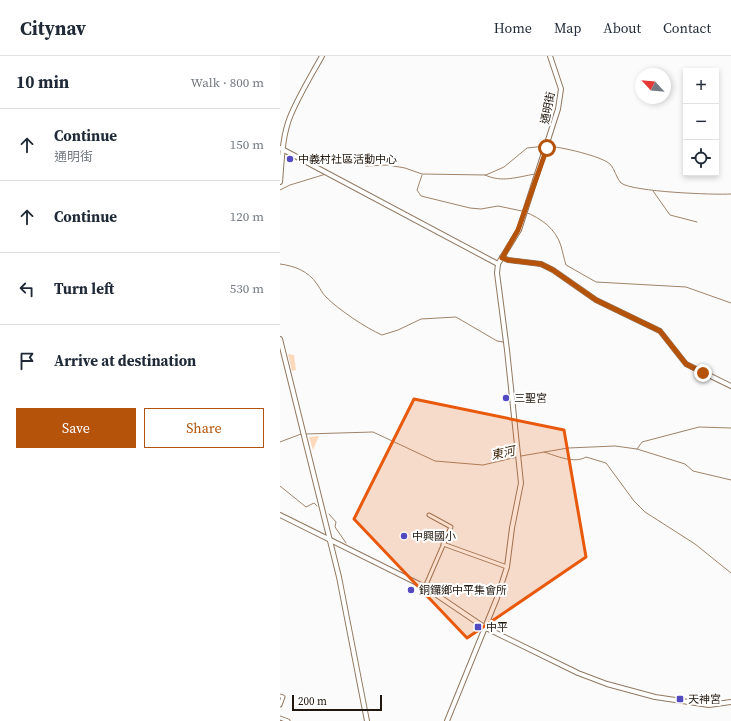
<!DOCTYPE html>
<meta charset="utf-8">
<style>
body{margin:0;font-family:"Source Serif 4","Noto Sans TC",serif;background:#f2f2f3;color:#1f2937}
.controls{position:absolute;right:12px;top:12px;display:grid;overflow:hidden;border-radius:0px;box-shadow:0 2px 6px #0003}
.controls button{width:36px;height:36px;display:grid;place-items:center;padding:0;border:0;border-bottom:1px solid #e0e1e3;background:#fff;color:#1f2937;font:20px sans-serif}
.compass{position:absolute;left:355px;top:12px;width:36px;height:36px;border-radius:50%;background:#fff;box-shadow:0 2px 6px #0003;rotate:296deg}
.scale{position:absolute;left:12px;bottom:10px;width:90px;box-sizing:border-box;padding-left:4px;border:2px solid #20160d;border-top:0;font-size:11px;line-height:14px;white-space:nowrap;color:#20160d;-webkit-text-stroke:3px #fff;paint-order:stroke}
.stop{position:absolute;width:12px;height:12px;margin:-9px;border:3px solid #b45309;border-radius:50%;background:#fff}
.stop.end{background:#b45309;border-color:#fff;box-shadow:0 1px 4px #0008}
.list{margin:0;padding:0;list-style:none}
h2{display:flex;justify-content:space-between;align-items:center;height:52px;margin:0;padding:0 16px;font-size:17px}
h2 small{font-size:13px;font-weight:400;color:#747a83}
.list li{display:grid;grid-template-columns:26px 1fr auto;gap:12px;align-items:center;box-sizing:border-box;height:72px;padding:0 16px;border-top:1px solid #e0e1e3}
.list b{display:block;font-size:15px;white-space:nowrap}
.list p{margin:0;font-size:13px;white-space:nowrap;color:#747a83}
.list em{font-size:13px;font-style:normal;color:#747a83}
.actions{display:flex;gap:8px;padding:12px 16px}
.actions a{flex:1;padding:9px 0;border:1px solid #b45309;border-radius:0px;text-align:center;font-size:14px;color:#b45309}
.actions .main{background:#b45309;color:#fff}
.icon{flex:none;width:22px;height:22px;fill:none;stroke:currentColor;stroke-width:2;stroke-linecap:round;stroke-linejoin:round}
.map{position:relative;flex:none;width:451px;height:665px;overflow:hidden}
header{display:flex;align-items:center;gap:24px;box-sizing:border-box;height:56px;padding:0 20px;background:#fff;border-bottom:1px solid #e0e1e3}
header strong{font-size:19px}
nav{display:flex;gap:22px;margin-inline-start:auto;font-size:14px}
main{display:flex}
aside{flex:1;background:#fff}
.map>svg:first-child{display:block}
.green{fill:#fcd9bb}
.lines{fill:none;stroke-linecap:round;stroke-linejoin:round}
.stream{stroke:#a08369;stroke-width:1}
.street-casing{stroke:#917861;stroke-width:5}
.secondary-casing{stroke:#917861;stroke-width:6}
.street{stroke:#fff;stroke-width:3}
.secondary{stroke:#fff;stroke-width:4}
.route{stroke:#b45309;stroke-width:5}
.marked{fill:#e8590c;fill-opacity:0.2;stroke:#e8590c;stroke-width:3;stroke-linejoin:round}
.poi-dot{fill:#5349c0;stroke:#fff;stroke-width:1.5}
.labels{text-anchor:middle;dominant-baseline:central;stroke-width:4;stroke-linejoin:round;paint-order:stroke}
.street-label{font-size:11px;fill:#20160d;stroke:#fff}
.poi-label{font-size:11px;fill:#20160d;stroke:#fff;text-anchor:start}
.water-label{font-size:12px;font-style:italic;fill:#41270c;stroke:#fff}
</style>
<header>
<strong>Citynav</strong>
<nav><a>Home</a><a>Map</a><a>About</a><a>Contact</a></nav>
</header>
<main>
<aside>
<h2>10 min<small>Walk · 800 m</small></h2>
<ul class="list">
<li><svg class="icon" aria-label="ahead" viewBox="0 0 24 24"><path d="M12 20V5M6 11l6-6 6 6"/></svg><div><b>Continue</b><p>通明街</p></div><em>150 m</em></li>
<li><svg class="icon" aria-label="ahead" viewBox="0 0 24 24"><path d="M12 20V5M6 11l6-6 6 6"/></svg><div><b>Continue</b></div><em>120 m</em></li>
<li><svg class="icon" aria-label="left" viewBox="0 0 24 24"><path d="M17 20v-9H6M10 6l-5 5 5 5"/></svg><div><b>Turn left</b></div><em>530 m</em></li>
<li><svg class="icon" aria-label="arrive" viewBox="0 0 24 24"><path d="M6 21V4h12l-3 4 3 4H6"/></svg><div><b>Arrive at destination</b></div></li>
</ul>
<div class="actions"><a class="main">Save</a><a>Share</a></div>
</aside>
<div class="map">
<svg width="451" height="665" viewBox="0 0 451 665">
<rect width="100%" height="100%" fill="#fbfbfb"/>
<g class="green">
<polygon points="8,298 14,299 16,314 12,315"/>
<polygon points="39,380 33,394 29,381"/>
</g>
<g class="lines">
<g class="stream">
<path d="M268 90C281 91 321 100 330 108 335 113 336 122 341 127 353 136 434 139 451 138"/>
<polyline points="86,110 108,109 125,112 142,118 206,119 224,111 247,92 265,90"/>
<polyline points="142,119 137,134 141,140 190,152 201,153 218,150 242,155"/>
<path d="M205 119C222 127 237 121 255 118"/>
<polyline points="0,134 10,129 46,118"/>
<polyline points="373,135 390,159 417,166"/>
<path d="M245 156C261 162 276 173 281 190 283 197 284 203 286 209L316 226 406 231 451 247"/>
<path d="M0 208C15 210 28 215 37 228 40 232 42 237 46 241 59 254 86 272 102 279L118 274 141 263 176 261 217 285 223 286"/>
<polyline points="26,378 93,376 155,405 203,409 237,401"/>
<polyline points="0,386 21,378"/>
<polyline points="357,393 362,386 419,371 451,372"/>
<path d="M264 396C277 400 294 408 306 401L326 407 354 445 365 456 415 488 451 517"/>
<polyline points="241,400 288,392 335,390 357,393 405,408 413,415 451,424"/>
<polyline points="0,430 26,451 34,447 37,450"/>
<polyline points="49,458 56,466 55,471 66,487"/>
</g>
<g class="street-casing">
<g id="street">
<polyline points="163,488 227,511"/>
<polyline points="145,531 171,471 149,459"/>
<polyline points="0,640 3,641 0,649"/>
<polyline points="0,662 8,665"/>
</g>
</g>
<g class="secondary-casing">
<g id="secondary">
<polyline points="0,92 218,208"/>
<path d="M0 126C2 104 2 81 10 61 19 39 31 20 42 0"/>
<polyline points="222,201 228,204 261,208 273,214 316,244 380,275 406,308 451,330"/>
<polyline points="0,283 59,521 87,665"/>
<polyline points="0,459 145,531 204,571 298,617 327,628 375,641 429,649 451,646"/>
<polyline points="167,665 217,542 227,511 232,472 241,427 227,294 217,217 218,208 239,174 278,53 281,33 270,0"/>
</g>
</g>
<use href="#street" class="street"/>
<use href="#secondary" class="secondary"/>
</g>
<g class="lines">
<polyline class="route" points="267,92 238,174 222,202 228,204 261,208 273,214 316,244 380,275 406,308 423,317"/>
</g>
<path class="marked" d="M134 343 284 374 306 501 187 582 74 463Z"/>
<g class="poi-dot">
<circle cx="10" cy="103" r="4"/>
<circle cx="226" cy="342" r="4"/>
<circle cx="124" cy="480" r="4"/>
<circle cx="131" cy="534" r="4"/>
<rect x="194" y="567" width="8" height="8" rx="2"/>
<rect x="396" y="639" width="8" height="8" rx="2"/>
</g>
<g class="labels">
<g class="street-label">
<text transform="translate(268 52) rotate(-79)">通明街</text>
</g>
<g class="poi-label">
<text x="18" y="103">中義村社區活動中心</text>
<text x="234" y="342">三聖宮</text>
<text x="132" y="480">中興國小</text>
<text x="139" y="534">銅鑼鄉中平集會所</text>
<text x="206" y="571">中平</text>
<text x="408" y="643">天神宮</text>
</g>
<g class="water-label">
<text transform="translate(223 397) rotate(-12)">東河</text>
</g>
</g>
</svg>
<div class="controls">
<button>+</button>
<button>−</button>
<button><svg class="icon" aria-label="locate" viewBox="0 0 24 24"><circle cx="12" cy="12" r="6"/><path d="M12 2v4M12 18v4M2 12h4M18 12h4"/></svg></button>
</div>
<svg class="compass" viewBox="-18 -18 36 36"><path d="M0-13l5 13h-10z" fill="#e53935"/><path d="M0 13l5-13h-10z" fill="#747a83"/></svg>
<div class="scale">200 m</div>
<div class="stop" style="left:267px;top:92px"></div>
<div class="stop end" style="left:423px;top:317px"></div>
</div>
</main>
